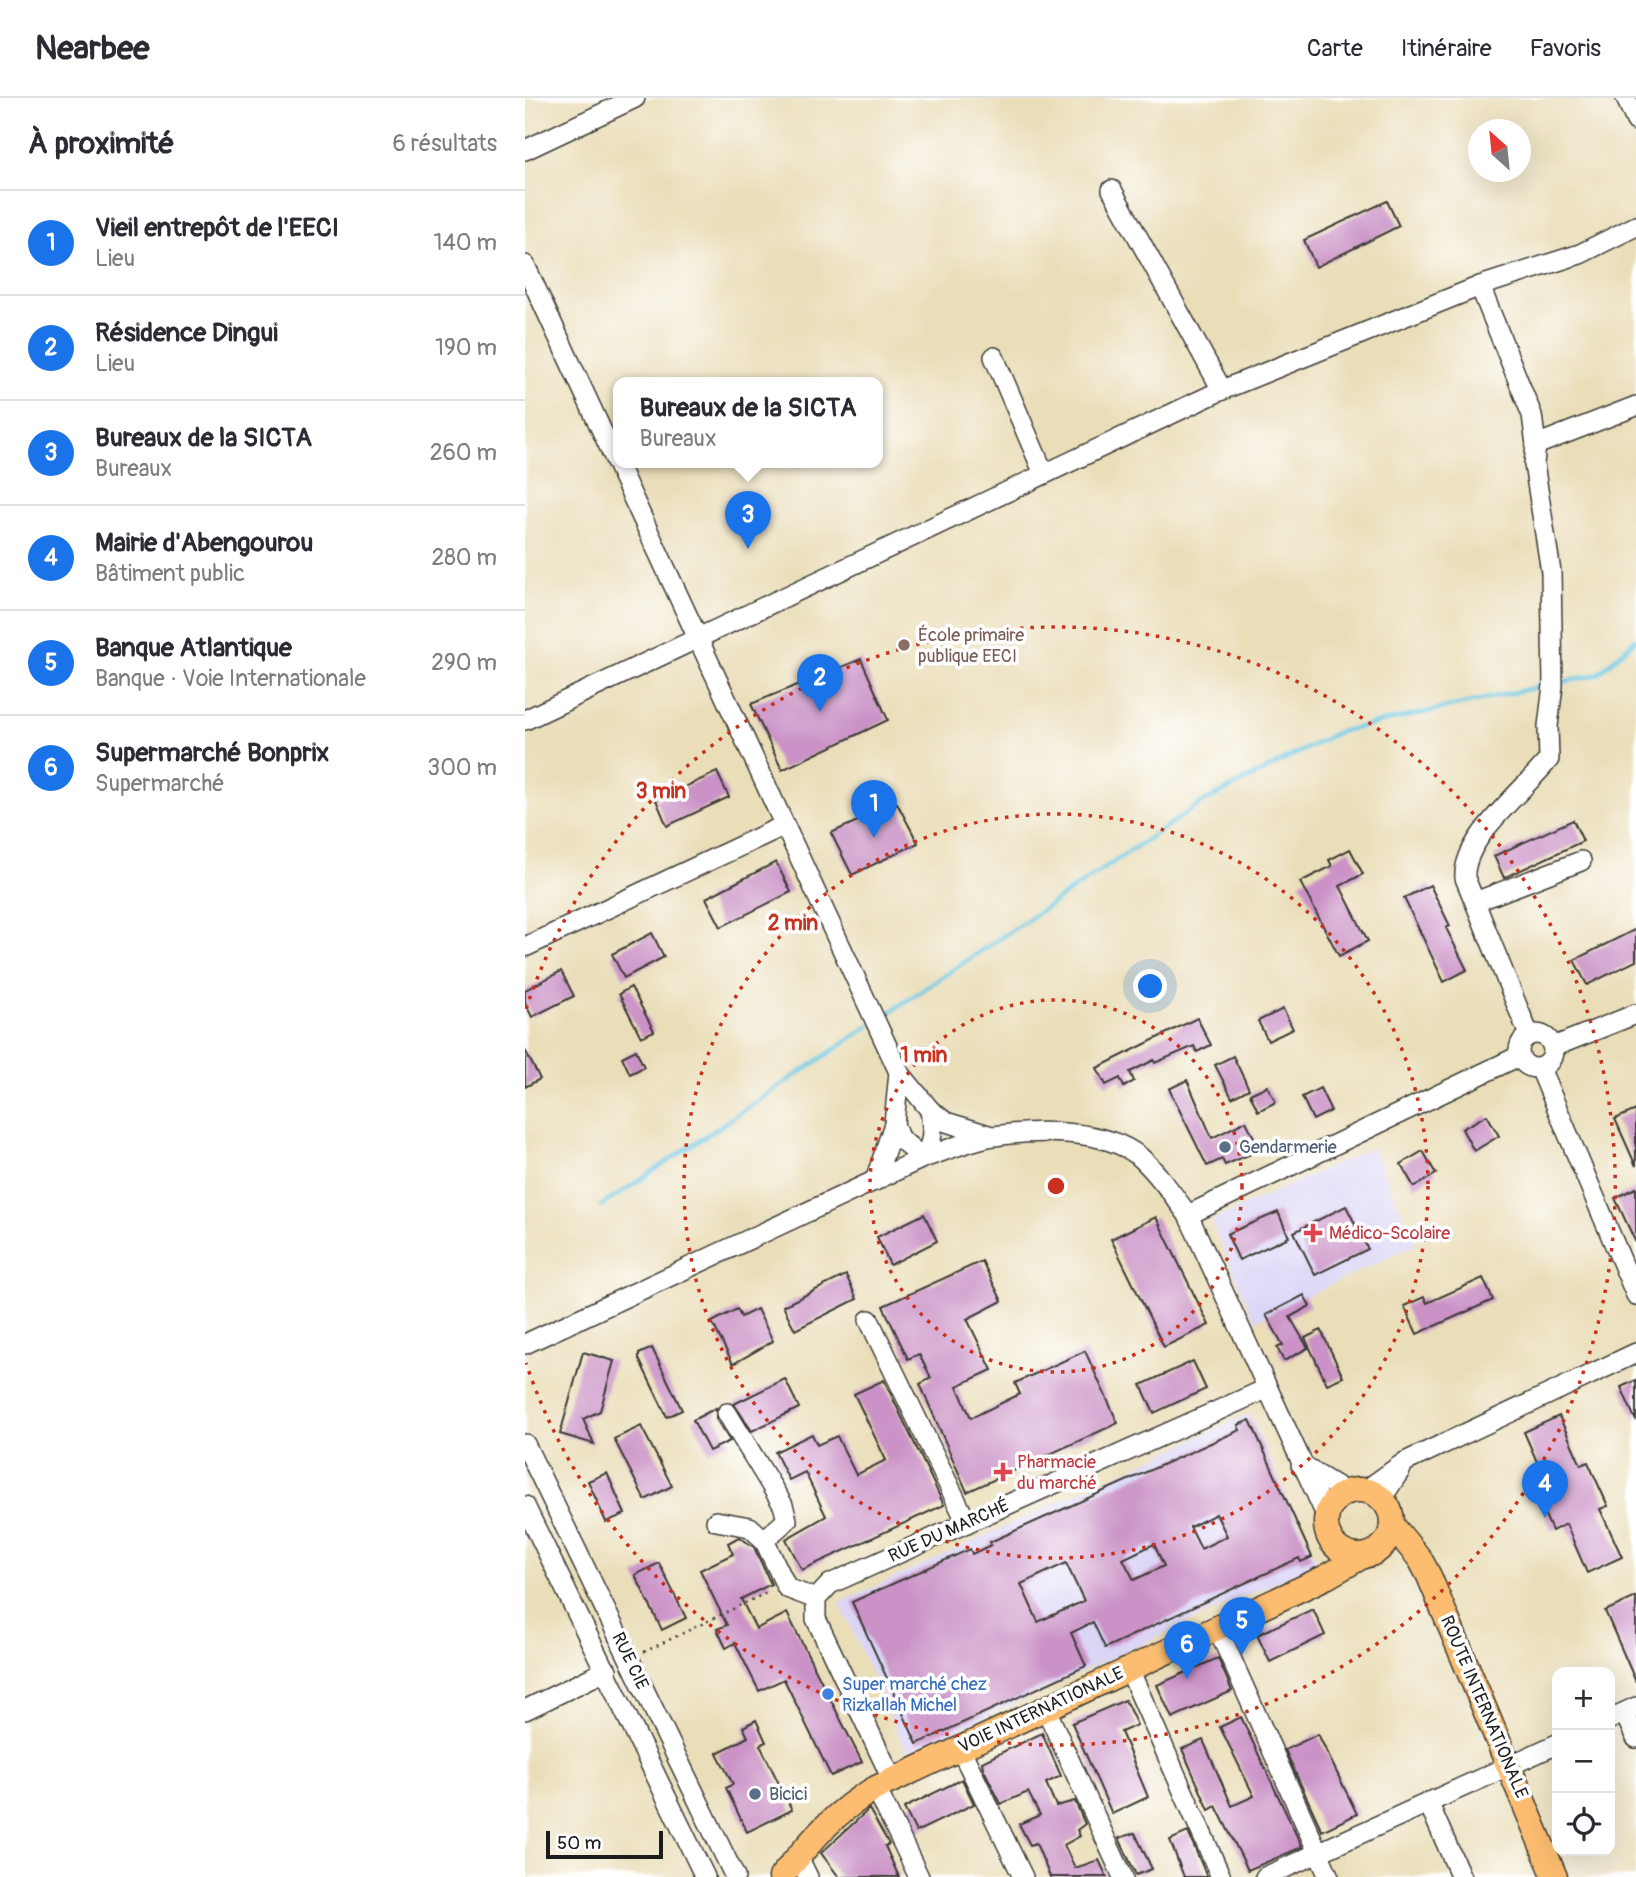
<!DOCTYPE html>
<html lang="fr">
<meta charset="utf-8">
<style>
body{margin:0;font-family:Pangolin,sans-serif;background:#f2f2f3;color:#2b2b33}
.controls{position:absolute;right:21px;bottom:21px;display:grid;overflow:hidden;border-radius:14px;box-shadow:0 7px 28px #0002}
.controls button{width:63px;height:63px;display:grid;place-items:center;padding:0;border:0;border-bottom:2px solid #e1e1e2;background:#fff;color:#2b2b33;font:35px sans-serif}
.compass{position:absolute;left:943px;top:21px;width:63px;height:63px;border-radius:50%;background:#fff;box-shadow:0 7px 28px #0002;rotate:333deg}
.scale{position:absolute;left:21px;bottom:18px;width:117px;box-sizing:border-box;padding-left:7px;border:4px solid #1c1c1c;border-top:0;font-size:19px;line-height:24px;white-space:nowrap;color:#1c1c1c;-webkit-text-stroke:5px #fff;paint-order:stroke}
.you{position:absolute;left:626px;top:889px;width:24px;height:24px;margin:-18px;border:5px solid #fff;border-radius:50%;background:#1a73e8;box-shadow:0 0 0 10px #1a73e833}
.badge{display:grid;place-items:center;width:46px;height:46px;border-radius:50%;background:#1a73e8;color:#fff;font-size:23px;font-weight:700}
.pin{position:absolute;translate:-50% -58px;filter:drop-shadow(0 2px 4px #0008)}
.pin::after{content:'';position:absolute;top:37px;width:24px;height:21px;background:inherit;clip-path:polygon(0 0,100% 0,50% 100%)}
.popup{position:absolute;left:88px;top:279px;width:270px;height:91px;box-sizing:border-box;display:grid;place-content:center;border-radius:14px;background:#fff;filter:drop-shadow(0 2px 5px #0005);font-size:23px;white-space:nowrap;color:#7c7c81}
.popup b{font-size:26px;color:#2b2b33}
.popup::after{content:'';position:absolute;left:50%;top:100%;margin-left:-14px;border:14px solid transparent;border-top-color:#fff}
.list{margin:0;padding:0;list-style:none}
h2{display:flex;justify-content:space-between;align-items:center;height:91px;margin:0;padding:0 28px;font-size:30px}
h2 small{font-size:23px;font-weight:400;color:#7c7c81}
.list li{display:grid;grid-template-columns:46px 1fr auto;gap:21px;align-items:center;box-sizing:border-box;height:105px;padding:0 28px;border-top:2px solid #e1e1e2}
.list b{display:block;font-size:26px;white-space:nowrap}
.list p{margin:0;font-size:23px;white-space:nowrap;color:#7c7c81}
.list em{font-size:23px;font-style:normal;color:#7c7c81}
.icon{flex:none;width:38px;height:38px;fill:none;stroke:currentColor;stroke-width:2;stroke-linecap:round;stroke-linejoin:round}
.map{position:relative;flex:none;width:1111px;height:1779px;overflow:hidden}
header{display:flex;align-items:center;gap:42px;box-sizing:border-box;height:98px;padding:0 35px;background:#fff;border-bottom:2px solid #e1e1e2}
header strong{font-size:33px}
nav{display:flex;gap:38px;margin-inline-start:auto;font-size:24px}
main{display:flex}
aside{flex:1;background:#fff}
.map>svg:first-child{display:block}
.built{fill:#dcd6f6}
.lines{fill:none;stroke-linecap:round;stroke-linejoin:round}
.stream{stroke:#64c6e2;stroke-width:4.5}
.building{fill:#ca92c6;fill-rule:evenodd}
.minor-casing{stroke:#3b3934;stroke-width:22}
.major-casing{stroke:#3b3934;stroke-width:27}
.path{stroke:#3b3934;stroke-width:2.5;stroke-dasharray:2 5;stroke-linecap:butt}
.minor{stroke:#fff;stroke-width:19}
.major{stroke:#fcbd6f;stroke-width:24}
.ring{fill:none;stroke:#c8321e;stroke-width:3.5;stroke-dasharray:3.5 7}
.education-dot{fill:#8d6e63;stroke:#fff;stroke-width:2.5}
.service-dot{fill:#5c6f8a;stroke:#fff;stroke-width:2.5}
.health-dot{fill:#e0444e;stroke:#fff;stroke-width:2.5}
.shop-dot{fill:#3f7fe0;stroke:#fff;stroke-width:2.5}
.labels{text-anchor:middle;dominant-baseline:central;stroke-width:7;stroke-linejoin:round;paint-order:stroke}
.education-label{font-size:18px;fill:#785e54;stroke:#fff;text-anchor:start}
.service-label{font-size:18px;fill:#4e5e75;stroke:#fff;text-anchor:start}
.health-label{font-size:18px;fill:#be3a42;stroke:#fff;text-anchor:start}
.street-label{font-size:18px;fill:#1c1c1c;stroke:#fff}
.shop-label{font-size:18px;fill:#366cbe;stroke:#fff;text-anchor:start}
.centre{fill:#c8321e;stroke:#fff;stroke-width:3.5}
.ring-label{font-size:21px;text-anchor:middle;font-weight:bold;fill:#c8321e;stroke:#fff;stroke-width:7;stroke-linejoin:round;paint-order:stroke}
</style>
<header>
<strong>Nearbee</strong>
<nav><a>Carte</a><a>Itinéraire</a><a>Favoris</a></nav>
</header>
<main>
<aside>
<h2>À proximité<small>6 résultats</small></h2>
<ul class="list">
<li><span class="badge">1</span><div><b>Vieil entrepôt de l'EECI</b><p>Lieu</p></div><em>140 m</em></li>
<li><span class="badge">2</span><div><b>Résidence Dingui</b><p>Lieu</p></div><em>190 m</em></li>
<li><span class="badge">3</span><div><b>Bureaux de la SICTA</b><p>Bureaux</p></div><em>260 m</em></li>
<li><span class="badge">4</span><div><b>Mairie d'Abengourou</b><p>Bâtiment public</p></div><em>280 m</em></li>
<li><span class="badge">5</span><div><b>Banque Atlantique</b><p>Banque · Voie Internationale</p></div><em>290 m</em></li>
<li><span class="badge">6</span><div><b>Supermarché Bonprix</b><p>Supermarché</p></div><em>300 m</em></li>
</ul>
</aside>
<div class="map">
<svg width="1111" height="1779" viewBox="0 0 1111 1779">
<rect width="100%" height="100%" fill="#fff"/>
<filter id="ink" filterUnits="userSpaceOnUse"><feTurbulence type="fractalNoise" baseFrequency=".0143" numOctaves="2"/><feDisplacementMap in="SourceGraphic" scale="14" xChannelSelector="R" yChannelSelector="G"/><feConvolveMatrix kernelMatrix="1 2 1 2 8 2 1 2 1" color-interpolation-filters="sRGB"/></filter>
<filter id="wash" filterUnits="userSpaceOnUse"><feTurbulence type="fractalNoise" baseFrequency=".00686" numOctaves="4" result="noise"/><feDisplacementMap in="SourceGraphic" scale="28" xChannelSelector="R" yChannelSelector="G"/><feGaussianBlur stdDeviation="1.57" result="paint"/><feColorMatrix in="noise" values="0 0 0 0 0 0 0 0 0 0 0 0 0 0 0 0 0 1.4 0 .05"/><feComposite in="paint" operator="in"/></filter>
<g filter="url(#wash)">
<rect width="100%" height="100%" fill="#eadeb9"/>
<g class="built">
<polygon points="847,1050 891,1146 730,1223 686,1123"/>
<polygon points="724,1316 792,1465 382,1655 315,1505"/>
</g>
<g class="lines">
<g class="stream">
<polyline points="1034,585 1073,576 1111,541"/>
<polyline points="356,920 675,706 813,634 1022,587"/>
<polyline points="76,1108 346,927"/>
</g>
</g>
<g id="blocks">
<g class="building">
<polygon points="862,103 874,128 791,169 779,142"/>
<polygon points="336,561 363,622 257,672 226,606"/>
<polygon points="192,674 204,699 142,728 131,702"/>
<polygon points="372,705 393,745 327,777 306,735"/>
<polygon points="1048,722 1058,743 979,780 969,758"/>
<polygon points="825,751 838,776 815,788 843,843 814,858 775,784 807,768 804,762"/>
<polygon points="251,764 266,794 196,829 181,800"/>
<polygon points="905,787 925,828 921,830 942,872 919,884 879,800"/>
<polygon points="1111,831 1111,863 1062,887 1049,862"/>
<polygon points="127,835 139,859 99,880 87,856"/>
<polygon points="36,873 49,898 7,919 0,905 0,892"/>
<polygon points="106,889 129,933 116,939 94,896"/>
<polygon points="758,911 768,931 743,943 733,923"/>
<polygon points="672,920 686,947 672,954 669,948 630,965 629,962 605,974 609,983 599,989 595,980 581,987 572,970"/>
<polygon points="0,952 15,981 0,989"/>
<polygon points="111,952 119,969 105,976 97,959"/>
<polygon points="708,958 724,991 707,1000 690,967"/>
<polygon points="662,982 687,1040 721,1023 735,1052 700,1067 697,1061 682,1068 644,991"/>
<polygon points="742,988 751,1004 733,1013 725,996"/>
<polygon points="795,990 806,1013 788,1022 777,999"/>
<polygon points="1111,1012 1111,1068 1090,1021"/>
<polygon points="962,1017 974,1038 949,1053 937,1031"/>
<polygon points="898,1053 911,1076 889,1089 876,1066"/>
<polygon points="1111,1090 1111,1145 1090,1100"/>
<polygon points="821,1108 843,1151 790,1177 769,1134"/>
<polygon points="753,1114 764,1139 714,1162 702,1136"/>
<polygon points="399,1116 412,1143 365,1167 352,1139"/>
<polygon points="631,1119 684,1227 639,1249 586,1141"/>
<polygon points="457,1163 477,1203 442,1221 467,1272 432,1288 446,1320 495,1296 490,1285 560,1253 593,1325 442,1394 395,1286 406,1280 394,1256 383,1261 358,1208"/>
<polygon points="321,1177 332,1201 270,1232 258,1208"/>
<polygon points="958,1180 968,1202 892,1236 879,1208 899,1199 902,1205"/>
<polygon points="779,1197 785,1208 765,1219 783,1250 759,1263 752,1250 758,1247 741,1217"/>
<polygon points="212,1211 216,1219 232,1211 248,1243 208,1266 187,1224"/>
<polygon points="796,1232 818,1279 802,1286 780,1240"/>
<polygon points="127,1250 157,1312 142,1319 114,1261 114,1256"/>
<polygon points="58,1254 89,1263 75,1313 58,1321 69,1346 35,1336"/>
<polygon points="668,1263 681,1291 629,1315 616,1287"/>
<polygon points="260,1281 274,1310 227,1333 209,1306"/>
<polygon points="359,1282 419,1407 277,1472 261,1441 301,1418 280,1374 264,1382 250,1354 287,1336 292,1347 312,1338 331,1377 361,1362 329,1296"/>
<polygon points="1111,1282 1111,1323 1096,1289"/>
<polygon points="191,1310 191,1321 205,1343 184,1353 168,1322"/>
<polygon points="1034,1318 1056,1367 1063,1364 1083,1408 1075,1411 1097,1459 1062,1475 1041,1426 1027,1433 1006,1386 1019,1380 999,1334"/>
<path d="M725 1322 787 1459 776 1464 774 1460 580 1550 568 1524 546 1535 561 1568 392 1646 327 1504 445 1451 447 1456 466 1447 465 1444 715 1332 713 1327ZM691 1416 702 1438 676 1451 665 1429ZM629 1446 639 1468 609 1482 598 1461ZM541 1465 559 1503 513 1524 496 1486Z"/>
<polygon points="116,1328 147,1388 120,1402 89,1341"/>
<polygon points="82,1375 100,1416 81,1424 63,1383"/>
<polygon points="214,1439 229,1449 246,1486 216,1501 231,1531 262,1515 337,1664 306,1678 259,1581 234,1593 210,1545 201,1550 192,1531 202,1527 175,1472 208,1456 203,1445"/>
<polygon points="134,1465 161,1520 137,1532 110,1477"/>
<polygon points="1111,1499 1111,1584 1080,1513"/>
<polygon points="788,1511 800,1537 745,1564 732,1537"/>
<polygon points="693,1560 707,1593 647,1620 632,1587"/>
<polygon points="600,1602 612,1627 596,1634 623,1699 587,1716 547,1625"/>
<polygon points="716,1619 777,1749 723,1772 691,1708 684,1712 657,1651 678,1642 707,1708 729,1698 695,1629"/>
<polygon points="231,1622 241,1644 235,1647 267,1712 222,1734 201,1690 208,1686 192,1655 223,1639 218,1629"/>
<polygon points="517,1635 536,1678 521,1685 531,1708 550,1703 560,1726 552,1732 555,1738 539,1747 550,1770 574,1762 582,1779 525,1779 511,1745 505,1747 494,1726 515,1717 503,1694 476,1706 458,1670 457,1664"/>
<polygon points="793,1636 832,1716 797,1733 760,1652"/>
<polygon points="437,1681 449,1706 391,1734 379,1710"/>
<polygon points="344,1711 364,1746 360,1748 374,1779 314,1779 296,1755"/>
<polygon points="663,1734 677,1767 682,1779 659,1779 645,1742"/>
<polygon points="610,1735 627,1771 611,1777 594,1740"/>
</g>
</g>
</g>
<g filter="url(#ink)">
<use href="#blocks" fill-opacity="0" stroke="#3b3934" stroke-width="2"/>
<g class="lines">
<g class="minor-casing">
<g id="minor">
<polyline points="1101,0 1111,23"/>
<polyline points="0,52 110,0"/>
<polyline points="587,92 697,292"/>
<polyline points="0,167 374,974 405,1012 421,1024 467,1038"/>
<path d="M955 188 1007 317 1011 347 1009 366 1026 474 1028 588 1023 628 1024 661C1000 692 937 740 940 780L1004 937"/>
<polyline points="469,259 519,376"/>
<polyline points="1011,347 1111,308"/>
<polyline points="0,622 697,292 955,188 1055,156 1111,128"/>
<polyline points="950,804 1056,763"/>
<polyline points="0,849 258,728"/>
<circle cx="1011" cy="953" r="17"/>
<polyline points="1028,949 1111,916"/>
<polyline points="1015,970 1111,1197"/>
<path d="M369 1026 374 1040 398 1060C409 1044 408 1031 405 1012"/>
<polyline points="350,1083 369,1026 374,974"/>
<polyline points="663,1117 994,958"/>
<polyline points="344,1222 442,1425"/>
<path d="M0 1246 398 1060C421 1053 446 1041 469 1038 512 1032 580 1030 615 1059 634 1076 648 1097 663 1117L801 1417"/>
<polyline points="202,1315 258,1407 262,1422 239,1442"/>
<polyline points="0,1346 210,1779"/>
<polyline points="776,1367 821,1394"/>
<polyline points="841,1392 880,1364 1111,1255"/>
<polyline points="857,1400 876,1371"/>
<polyline points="0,1408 180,1779"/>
<polyline points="191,1423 225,1429 239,1442 262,1490 291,1501"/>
<polyline points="692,1529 804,1779"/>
<polyline points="604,1571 696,1779"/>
<polyline points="520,1609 598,1779"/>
<polyline points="0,1612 82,1572"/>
<polyline points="1099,1615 1111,1640"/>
<polyline points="1085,1621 1111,1609"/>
<polyline points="435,1650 498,1779"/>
<polyline points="367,1681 291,1521 291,1501 305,1486 741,1291"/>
<polyline points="351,1690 394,1779"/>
<polyline points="903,1704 936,1779"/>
<polyline points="273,1759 283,1779"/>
<polyline points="740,1779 1032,1646"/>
</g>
</g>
<g class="major-casing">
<g id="major">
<circle cx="834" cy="1425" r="33"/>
<polyline points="867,1427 895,1461 904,1478 1030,1779"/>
<path d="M256 1779C285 1744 311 1712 351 1690L801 1479 838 1458"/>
</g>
</g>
<polyline class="path" points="119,1554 245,1493"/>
<use href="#minor" class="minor"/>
<use href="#major" class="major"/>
</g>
</g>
<g class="ring">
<circle cx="531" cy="1088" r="186"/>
<circle cx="531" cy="1088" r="372"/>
<path d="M1 911A559 559 0 1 1 1 1265"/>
</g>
<circle class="education-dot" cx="379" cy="547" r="7"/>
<g class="service-dot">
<circle cx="700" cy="1049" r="7"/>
<circle cx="230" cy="1696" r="7"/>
</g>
<g class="health-dot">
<path d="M784.5 1124.5h7v7h7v7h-7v7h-7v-7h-7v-7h7z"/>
<path d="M474.5 1363.5h7v7h7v7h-7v7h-7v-7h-7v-7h7z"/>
</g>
<circle class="shop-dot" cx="303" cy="1596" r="7"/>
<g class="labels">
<g class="education-label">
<text x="393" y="537">École primaire<tspan x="393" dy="21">publique EECI</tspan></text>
</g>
<g class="service-label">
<text x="714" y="1049">Gendarmerie</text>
<text x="244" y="1696">Bicici</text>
</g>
<g class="health-label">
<text x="804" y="1135">Médico-Scolaire</text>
<text x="492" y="1364">Pharmacie<tspan x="492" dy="21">du marché</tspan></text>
</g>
<g class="street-label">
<text transform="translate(424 1433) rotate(-24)">RUE DU MARCHÉ</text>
<text transform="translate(105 1563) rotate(64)">RUE CIE</text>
<text transform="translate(959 1609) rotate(67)">ROUTE INTERNATIONALE</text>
<text transform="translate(516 1612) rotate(-25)">VOIE INTERNATIONALE</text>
</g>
<g class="shop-label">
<text x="317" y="1586">Super marché chez<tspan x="317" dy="21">Rizkallah Michel</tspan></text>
</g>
</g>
<circle cx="531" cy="1088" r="10" class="centre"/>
<g class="ring-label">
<text x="136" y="700">3 min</text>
<text x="268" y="832">2 min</text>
<text x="399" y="964">1 min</text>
</g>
</svg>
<div class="controls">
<button>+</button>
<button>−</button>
<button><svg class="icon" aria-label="locate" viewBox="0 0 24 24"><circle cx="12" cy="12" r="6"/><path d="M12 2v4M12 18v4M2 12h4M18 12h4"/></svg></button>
</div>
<svg class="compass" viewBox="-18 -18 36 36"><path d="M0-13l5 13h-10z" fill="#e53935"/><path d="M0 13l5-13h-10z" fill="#7c7c81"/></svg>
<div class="scale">50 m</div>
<div class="you"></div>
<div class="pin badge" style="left:349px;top:740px">1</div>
<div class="pin badge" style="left:295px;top:614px">2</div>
<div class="pin badge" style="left:223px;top:451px">3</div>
<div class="popup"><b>Bureaux de la SICTA</b>Bureaux</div>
<div class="pin badge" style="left:1020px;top:1420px">4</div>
<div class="pin badge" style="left:717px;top:1557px">5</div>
<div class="pin badge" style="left:662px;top:1581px">6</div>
</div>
</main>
